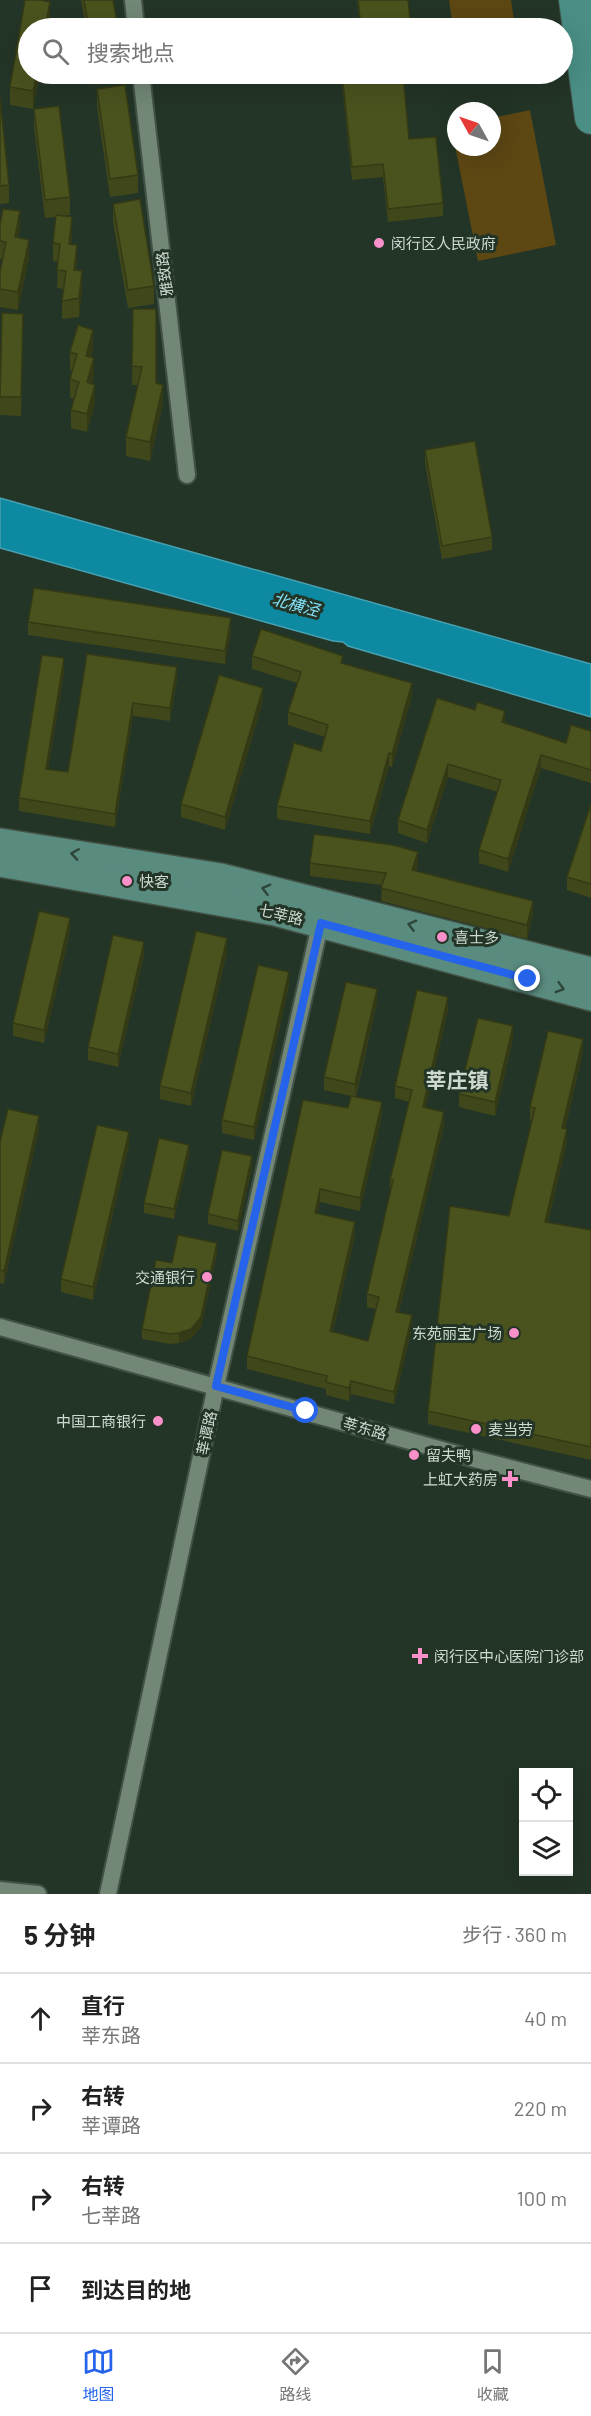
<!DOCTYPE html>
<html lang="zh">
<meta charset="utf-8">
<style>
body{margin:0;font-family:Barlow,"Noto Sans SC",sans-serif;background:#f2f2f2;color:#222}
.controls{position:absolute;right:18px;bottom:18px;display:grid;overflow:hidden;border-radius:0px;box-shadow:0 6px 24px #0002}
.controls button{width:54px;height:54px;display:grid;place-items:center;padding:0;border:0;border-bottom:2px solid #e0e0e0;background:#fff;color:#222;font:30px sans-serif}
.compass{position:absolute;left:447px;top:102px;width:54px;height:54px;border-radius:50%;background:#fff;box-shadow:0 6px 24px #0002;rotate:310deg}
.stop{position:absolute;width:18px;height:18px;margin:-14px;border:4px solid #2563eb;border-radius:50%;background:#fff}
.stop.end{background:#2563eb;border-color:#fff;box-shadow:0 2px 6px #0008}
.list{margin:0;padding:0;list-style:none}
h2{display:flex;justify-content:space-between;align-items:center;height:78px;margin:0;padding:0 24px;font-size:26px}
h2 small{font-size:20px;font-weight:400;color:#767676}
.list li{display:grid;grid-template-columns:39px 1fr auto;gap:18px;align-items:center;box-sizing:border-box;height:90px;padding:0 24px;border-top:2px solid #e0e0e0}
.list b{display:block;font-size:22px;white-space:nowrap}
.list p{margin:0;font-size:20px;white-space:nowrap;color:#767676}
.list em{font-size:20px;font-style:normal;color:#767676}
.icon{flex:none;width:33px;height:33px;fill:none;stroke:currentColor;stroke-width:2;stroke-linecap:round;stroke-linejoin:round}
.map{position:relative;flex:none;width:591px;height:1894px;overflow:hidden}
.search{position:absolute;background:#fff;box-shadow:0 6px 24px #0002;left:18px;right:18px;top:18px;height:66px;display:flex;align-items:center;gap:15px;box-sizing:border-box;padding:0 21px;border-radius:33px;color:#767676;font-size:22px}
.sheet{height:438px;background:#fff}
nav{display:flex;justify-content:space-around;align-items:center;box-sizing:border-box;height:84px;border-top:2px solid #e0e0e0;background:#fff;font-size:16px;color:#767676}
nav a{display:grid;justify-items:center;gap:3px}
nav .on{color:#2563eb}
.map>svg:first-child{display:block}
.green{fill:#5d4713}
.water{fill:#0d89a2;stroke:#47a1b0;stroke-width:1.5}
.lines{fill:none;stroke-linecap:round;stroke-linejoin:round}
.street-casing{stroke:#425145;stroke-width:20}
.primary-casing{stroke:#425145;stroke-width:30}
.highway-casing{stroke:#425145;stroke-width:34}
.street{stroke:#728776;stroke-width:16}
.primary{stroke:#5a8b7f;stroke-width:27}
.highway{stroke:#4a8e85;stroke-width:32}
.wall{fill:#40471a}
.shaded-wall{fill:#343a15}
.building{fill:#4a531e;stroke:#343a15;stroke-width:1.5}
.oneway{stroke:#2e4639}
.route{stroke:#2563eb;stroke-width:8}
.poi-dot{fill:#f990ca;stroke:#233527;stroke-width:2}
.labels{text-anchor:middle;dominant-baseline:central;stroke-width:6;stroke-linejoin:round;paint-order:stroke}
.poi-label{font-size:15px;fill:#ced9d0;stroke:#233527;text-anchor:start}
.street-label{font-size:15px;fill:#ced9d0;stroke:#233527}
.water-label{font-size:16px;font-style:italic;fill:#87e4fc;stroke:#233527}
.district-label{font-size:21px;font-weight:bold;fill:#ced9d0;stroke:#233527}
</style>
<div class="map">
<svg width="591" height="1894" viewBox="0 0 591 1894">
<rect width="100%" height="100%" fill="#233527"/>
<g class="green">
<polygon points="449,0 511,0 515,28 453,28"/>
<polygon points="530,110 556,245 478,261 451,126 456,125 456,147 492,147 492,118"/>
</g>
<polygon class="water" points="0,498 591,664 591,717 348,646 343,642 333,641 0,548"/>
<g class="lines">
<g class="street-casing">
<g id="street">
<polyline points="133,0 136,28"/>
<polyline points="141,74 187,475"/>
<polyline points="0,1327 471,1458 591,1489"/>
<polyline points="0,1890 38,1894"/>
<polyline points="108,1894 216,1386 322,916"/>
</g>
</g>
<g class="primary-casing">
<g id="primary">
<polyline points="0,842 221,877 591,971"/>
<polyline points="0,863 275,912 591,997"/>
</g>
</g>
<g class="highway-casing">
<polyline id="highway" points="575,0 591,118"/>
</g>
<use href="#street" class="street"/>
<use href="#primary" class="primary"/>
<use href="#highway" class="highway"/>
</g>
<g class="wall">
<polygon points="81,0 113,0 118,28 86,28"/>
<polygon points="357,0 408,0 411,28 360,28"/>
<polygon points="50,20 33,109 10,105 10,87"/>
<polygon points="93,74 124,74 124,80 95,85"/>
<polygon points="341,74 403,74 409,139 443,203 443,216 388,222 383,177 352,180"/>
<polygon points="97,89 138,175 138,193 110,197 97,107"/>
<polygon points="0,98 9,185 9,203 0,204"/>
<polygon points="34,109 70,197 70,215 63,216 72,235 71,245 77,263 76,271 82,289 79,317 62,319 62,301 64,289 57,288 58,262 53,261 53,243 56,217 45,218 34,128"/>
<polygon points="113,204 154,286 154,304 128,308 113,222"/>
<polygon points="0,225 20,229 18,238 29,258 18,310 0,307 0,272 2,260 0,259"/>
<polygon points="133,309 163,403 150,461 126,456 126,437 138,385 132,385"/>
<polygon points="23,332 21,416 0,415 0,379"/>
<polygon points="93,348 91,357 94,376 92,384 95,403 87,432 71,428 71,410 74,399 70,398 70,379 72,370 70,370 70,352"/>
<polygon points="425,450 492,537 492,550 442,559 425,463"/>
<polygon points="28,622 231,631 225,664 28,635"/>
<polygon points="87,654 177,680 170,721 133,716 115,827 19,811 19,798 64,672 48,769 68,772"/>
<polygon points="252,656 343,664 412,696 392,767 389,766 370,834 277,819 277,806 321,751 325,737 288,725 288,712 297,683 252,669"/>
<polygon points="437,698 505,723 566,743 591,731 591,783 541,768 508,872 479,863 479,850 498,792 448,777 427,843 398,833 398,820"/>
<polygon points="263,701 225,830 181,817 181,804"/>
<polygon points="591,804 591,898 567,890 567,877"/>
<polygon points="310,863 418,865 416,871 533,914 527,939 381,901 382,885 310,876"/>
<polygon points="70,932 44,1043 13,1036 13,1023"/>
<polygon points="227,952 191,1106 160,1099 160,1086"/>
<polygon points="144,955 118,1067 88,1060 88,1047"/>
<polygon points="289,985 254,1140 222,1133 222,1120"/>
<polygon points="377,1002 356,1097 382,1115 360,1211 320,1202 317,1214 355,1235 333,1332 368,1341 376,1309 367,1307 367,1294 390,1192 390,1180 409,1102 395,1098 395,1086 448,1010 425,1108 444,1125 399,1312 412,1328 394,1404 351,1394 349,1401 326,1395 326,1389 247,1369 247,1356 348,1108 351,1096 324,1090 324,1077"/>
<polygon points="513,1039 495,1116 459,1107 459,1094"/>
<polygon points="583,1052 565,1129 567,1142 548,1222 591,1230 591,1460 428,1424 428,1411 509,1216 532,1121 530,1120 530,1107"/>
<polygon points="39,1129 4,1284 0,1283 0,1142"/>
<polygon points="129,1145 93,1300 61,1292 61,1279"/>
<polygon points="189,1155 174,1219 144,1213 144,1203"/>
<polygon points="252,1167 238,1231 208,1224 208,1214"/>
<polygon points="217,1253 201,1327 191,1339 179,1343 170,1344 142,1339 142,1329 172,1263"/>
</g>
<g class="shaded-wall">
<polygon points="50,2 50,20 48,28 45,28"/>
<polygon points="37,74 40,74 33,109 33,91"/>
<polygon points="20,211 20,229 15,255 15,237"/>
<polygon points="72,217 72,235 69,262 69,244"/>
<polygon points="29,240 29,258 18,310 18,292"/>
<polygon points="77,245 77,263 74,288 74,270"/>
<polygon points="82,271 82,289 79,317 79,298"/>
<polygon points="93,330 93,348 86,374 86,356"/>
<polygon points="94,358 94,376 87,400 87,382"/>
<polygon points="95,385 95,403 87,432 87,414"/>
<polygon points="163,385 163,403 150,461 150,442"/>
<polygon points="231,618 231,631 225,664 225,651"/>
<polygon points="64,658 64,672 46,782 46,769"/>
<polygon points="177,667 177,680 170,721 170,708"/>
<polygon points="412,683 412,696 392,767 392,754"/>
<polygon points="263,688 263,701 225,830 225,817"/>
<polygon points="133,703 133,716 115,827 115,814"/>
<polygon points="505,711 505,724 502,722"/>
<polygon points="389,753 389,766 370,834 370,821"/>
<polygon points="541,755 541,768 508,872 508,859"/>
<polygon points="448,764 448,777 427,843 427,830"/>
<polygon points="418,852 418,865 412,883 412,870"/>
<polygon points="533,901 533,914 527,939 527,925"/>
<polygon points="70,918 70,932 44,1043 44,1030"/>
<polygon points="227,938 227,952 191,1106 191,1093"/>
<polygon points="144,942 144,955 118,1067 118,1054"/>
<polygon points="289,972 289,985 254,1140 254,1127"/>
<polygon points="377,989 377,1002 355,1097 355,1084"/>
<polygon points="448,997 448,1010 423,1120 423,1107"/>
<polygon points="513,1026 513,1039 495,1116 495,1102"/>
<polygon points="583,1039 583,1052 562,1141 562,1128"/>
<polygon points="382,1102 382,1115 360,1211 360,1198"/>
<polygon points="444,1112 444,1125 396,1324 396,1312"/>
<polygon points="39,1116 39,1129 4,1284 4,1271"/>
<polygon points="567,1129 567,1142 545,1235 545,1222"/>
<polygon points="129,1132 129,1145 93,1300 93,1287"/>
<polygon points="189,1145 189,1155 174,1219 174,1209"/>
<polygon points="252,1156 252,1167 238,1231 238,1221"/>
<polygon points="320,1189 320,1202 315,1226 315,1213"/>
<polygon points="355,1222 355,1235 330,1344 330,1331"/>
<polygon points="217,1243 217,1253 201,1327 191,1339 179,1343 179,1333"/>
<polygon points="412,1315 412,1328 394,1404 394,1392"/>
<polygon points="351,1381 351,1394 349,1401 349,1388"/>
</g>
<g class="building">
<polygon points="25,0 40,0 50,2 45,28 28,28 28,74 37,74 33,91 10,87"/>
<polygon points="84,0 113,0 118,28 89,28"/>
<polygon points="358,0 408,0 411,28 361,28"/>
<polygon points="342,74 403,74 409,139 436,137 443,203 388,209 383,164 352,167"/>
<polygon points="125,85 138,175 110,179 97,89"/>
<polygon points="0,98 9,185 0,186"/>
<polygon points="59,106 70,197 45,200 34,109"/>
<polygon points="140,199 154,286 128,290 113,204"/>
<polygon points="3,209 20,211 15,237 29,240 18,292 0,289 0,272 6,242 0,241 0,225"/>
<polygon points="56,215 72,217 69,244 77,245 74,270 82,271 79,298 62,301 66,271 57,270 60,244 53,243"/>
<polygon points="133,309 156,309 156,383 163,385 150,442 126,437 142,367 132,366"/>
<polygon points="2,313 23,314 21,397 0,397"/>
<polygon points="78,325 93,330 86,356 94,358 87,382 95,385 87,414 71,410 79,382 70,379 77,354 70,352"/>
<polygon points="475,441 492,537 442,546 425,450"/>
<polygon points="34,588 231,618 225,651 28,622"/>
<polygon points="261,629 343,656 341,663 412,683 392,754 389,753 370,821 277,806 294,743 321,751 328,725 288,712 301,672 252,656"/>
<polygon points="87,654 177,667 170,708 133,703 115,814 19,798 42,655 64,658 46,769 68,772"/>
<polygon points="219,675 263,688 225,817 181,804"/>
<polygon points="437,698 475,710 477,702 505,711 502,722 566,743 571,725 591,731 591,770 541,755 508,859 479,850 501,780 448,764 427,830 398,820"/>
<polygon points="591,804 591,884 567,877"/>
<polygon points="314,834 393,845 418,852 412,870 533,901 527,925 381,888 386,873 310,863"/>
<polygon points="39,911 70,918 44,1030 13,1023"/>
<polygon points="196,931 227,938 191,1093 160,1086"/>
<polygon points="113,935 144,942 118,1054 88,1047"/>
<polygon points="258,965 289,972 254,1127 222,1120"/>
<polygon points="346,982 377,989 355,1084 324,1077"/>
<polygon points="417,990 448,997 423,1107 444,1112 396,1312 412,1315 394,1392 351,1381 349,1388 326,1382 327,1376 247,1356 303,1100 348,1108 351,1096 382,1102 360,1198 320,1189 315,1213 355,1222 330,1331 368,1341 379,1297 367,1294 393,1180 390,1180 412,1090 395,1086"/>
<polygon points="478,1018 513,1026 495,1102 459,1094"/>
<polygon points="548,1031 583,1039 562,1128 567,1129 545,1222 591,1230 591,1447 428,1411 450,1206 509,1216 535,1108 530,1107"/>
<polygon points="8,1109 39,1116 4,1271 0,1270 0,1142"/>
<polygon points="97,1125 129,1132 93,1287 61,1279"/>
<polygon points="159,1138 189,1145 174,1209 144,1203"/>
<polygon points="222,1150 252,1156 238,1221 208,1214"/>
<polygon points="178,1235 217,1243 201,1317 191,1329 179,1333 170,1334 142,1329 156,1260 172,1263"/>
</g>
<defs><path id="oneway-chevron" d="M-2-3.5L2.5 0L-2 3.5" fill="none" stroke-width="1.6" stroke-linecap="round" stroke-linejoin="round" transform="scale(1.5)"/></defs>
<g class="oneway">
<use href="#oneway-chevron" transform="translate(75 854) rotate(-171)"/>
<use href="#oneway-chevron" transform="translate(266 889) rotate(-165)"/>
<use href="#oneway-chevron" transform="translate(412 925) rotate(-166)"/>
<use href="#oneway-chevron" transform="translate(560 988) rotate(16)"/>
</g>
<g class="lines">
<polyline class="route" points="306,1411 216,1386 321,923 528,979"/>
</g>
<g class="poi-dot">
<circle cx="379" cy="243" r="6"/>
<circle cx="127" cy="881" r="6"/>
<circle cx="442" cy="937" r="6"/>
<circle cx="207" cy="1277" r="6"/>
<circle cx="514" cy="1333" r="6"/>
<circle cx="158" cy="1421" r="6"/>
<circle cx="476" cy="1429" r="6"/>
<circle cx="414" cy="1455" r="6"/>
<path d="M507 1470h6v6h6v6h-6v6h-6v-6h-6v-6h6z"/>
<path d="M417 1647h6v6h6v6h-6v6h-6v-6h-6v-6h6z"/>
</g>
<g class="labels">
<g class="poi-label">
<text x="391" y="243">闵行区人民政府</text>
<text x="139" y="881">快客</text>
<text x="454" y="937">喜士多</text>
<text x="195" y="1277" text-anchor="end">交通银行</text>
<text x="502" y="1333" text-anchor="end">东苑丽宝广场</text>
<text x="146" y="1421" text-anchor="end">中国工商银行</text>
<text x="488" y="1429">麦当劳</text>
<text x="426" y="1455">留夫鸭</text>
<text x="498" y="1479" text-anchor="end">上虹大药房</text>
<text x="434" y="1656">闵行区中心医院门诊部</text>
</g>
<g class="street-label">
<text transform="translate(164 274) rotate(-97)">雅致路</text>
<text transform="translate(281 914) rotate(13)">七莘路</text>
<text transform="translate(365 1428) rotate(16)">莘东路</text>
<text transform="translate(206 1433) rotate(-78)">莘谭路</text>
</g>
<g class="water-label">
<text transform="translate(296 604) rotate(15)">北横泾</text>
</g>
<g class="district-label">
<text x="457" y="1079">莘庄镇</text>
</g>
</g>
</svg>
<div class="controls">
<button><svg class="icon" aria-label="locate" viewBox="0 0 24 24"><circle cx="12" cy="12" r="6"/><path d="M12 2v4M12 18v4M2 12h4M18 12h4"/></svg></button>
<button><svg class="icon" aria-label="layers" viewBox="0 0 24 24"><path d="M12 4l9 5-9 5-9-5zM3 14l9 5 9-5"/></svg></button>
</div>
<svg class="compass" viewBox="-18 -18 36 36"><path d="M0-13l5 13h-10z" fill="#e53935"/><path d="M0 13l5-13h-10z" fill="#767676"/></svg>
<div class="stop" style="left:306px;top:1411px"></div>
<div class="stop end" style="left:528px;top:979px"></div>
<div class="search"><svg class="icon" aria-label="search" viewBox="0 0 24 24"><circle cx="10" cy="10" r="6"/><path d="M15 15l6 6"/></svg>搜索地点</div>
</div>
<section class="sheet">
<h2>5 分钟<small>步行 · 360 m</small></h2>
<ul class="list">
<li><svg class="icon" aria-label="ahead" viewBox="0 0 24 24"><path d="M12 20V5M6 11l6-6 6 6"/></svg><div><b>直行</b><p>莘东路</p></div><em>40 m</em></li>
<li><svg class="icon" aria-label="right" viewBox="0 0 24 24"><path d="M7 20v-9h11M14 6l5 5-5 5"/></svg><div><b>右转</b><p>莘谭路</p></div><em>220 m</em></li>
<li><svg class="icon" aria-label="right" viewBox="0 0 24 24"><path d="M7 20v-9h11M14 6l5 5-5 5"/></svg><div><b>右转</b><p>七莘路</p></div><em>100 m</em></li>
<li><svg class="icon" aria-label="arrive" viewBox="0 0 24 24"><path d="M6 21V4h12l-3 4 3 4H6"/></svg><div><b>到达目的地</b></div></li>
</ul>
</section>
<nav>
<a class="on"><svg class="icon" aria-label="map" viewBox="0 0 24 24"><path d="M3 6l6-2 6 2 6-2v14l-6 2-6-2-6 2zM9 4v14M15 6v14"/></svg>地图</a>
<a><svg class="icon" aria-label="directions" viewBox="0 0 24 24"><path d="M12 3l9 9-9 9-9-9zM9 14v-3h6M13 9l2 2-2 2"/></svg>路线</a>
<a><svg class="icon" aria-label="saved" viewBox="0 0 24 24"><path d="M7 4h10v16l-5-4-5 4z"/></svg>收藏</a>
</nav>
